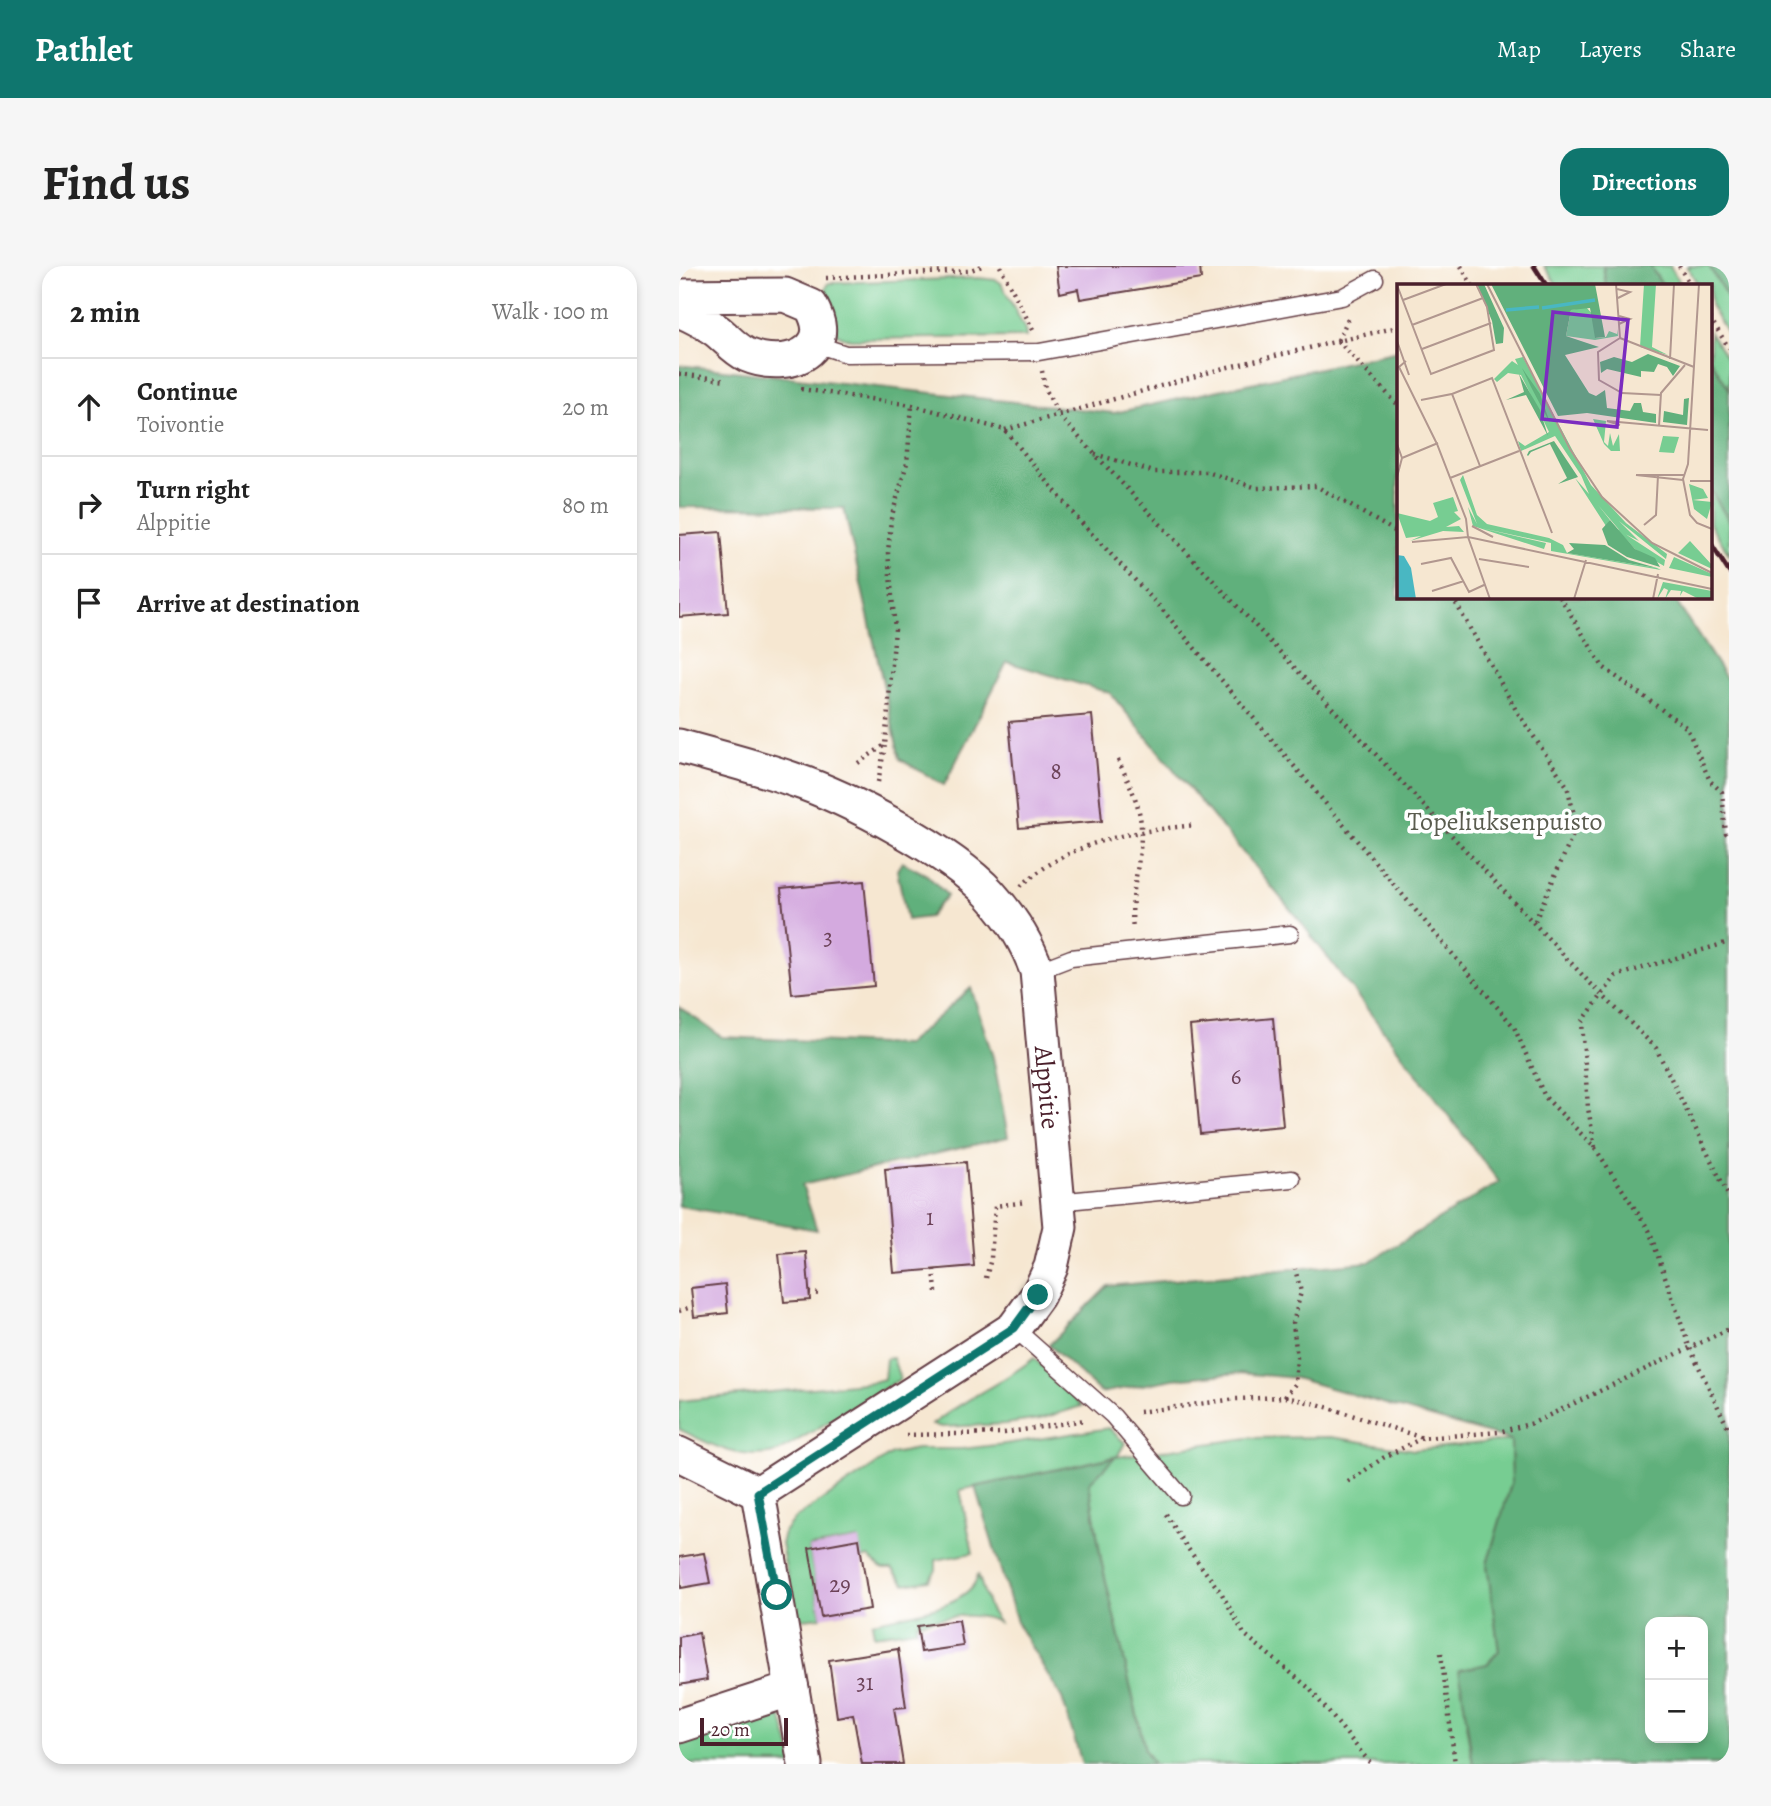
<!DOCTYPE html>
<meta charset="utf-8">
<style>
body{margin:0;font-family:Alegreya,serif;background:#f6f6f6;color:#222}
.controls{position:absolute;right:21px;bottom:21px;display:grid;overflow:hidden;border-radius:14px;box-shadow:0 4px 10px #0003}
.controls button{width:63px;height:63px;display:grid;place-items:center;padding:0;border:0;border-bottom:2px solid #e0e0e0;background:#fff;color:#222;font:35px sans-serif}
.scale{position:absolute;left:21px;bottom:18px;width:88px;box-sizing:border-box;padding-left:7px;border:4px solid #4a1f2b;border-top:0;font-size:19px;line-height:24px;white-space:nowrap;color:#4a1f2b;-webkit-text-stroke:5px #fff;paint-order:stroke}
.stop{position:absolute;width:21px;height:21px;margin:-16px;border:5px solid #0f766e;border-radius:50%;background:#fff}
.stop.end{background:#0f766e;border-color:#fff;box-shadow:0 2px 7px #0008}
.list{margin:0;padding:0;list-style:none}
h2{display:flex;justify-content:space-between;align-items:center;height:91px;margin:0;padding:0 28px;font-size:30px}
h2 small{font-size:23px;font-weight:400;color:#767676}
.list li{display:grid;grid-template-columns:46px 1fr auto;gap:21px;align-items:center;box-sizing:border-box;height:98px;padding:0 28px;border-top:2px solid #e0e0e0}
.list b{display:block;font-size:26px;white-space:nowrap}
.list p{margin:0;font-size:23px;white-space:nowrap;color:#767676}
.list em{font-size:23px;font-style:normal;color:#767676}
.icon{flex:none;width:38px;height:38px;fill:none;stroke:currentColor;stroke-width:2;stroke-linecap:round;stroke-linejoin:round}
.map{position:relative;flex:none;width:1050px;height:1498px;overflow:hidden;border-radius:21px}
header{display:flex;align-items:center;gap:42px;box-sizing:border-box;height:98px;padding:0 35px;background:#0f766e;color:#fff}
header strong{font-size:33px}
nav{display:flex;gap:38px;margin-inline-start:auto;font-size:24px}
.intro{display:flex;align-items:center;justify-content:space-between;box-sizing:border-box;height:168px;padding:0 42px}
h1{margin:0;font-size:49px}
.button{padding:18px 32px;border-radius:21px;background:#0f766e;color:#fff;font-size:24px;font-weight:700}
main{display:flex;gap:42px;padding:0 42px}
aside{flex:1;background:#fff;border-radius:21px;box-shadow:0 4px 10px #0003}
.map>svg:first-child{display:block}
.green{fill:#77cd92;stroke:#60765e;stroke-width:2}
.forest{fill:#61b07c;stroke:#566854;stroke-width:2;fill-rule:evenodd}
.building{fill:#d4aadf}
.lines{fill:none;stroke-linecap:round;stroke-linejoin:round}
.service-casing{stroke:#643d44;stroke-width:19}
.minor-casing{stroke:#643d44;stroke-width:37}
.path{stroke:#643d44;stroke-width:4.5;stroke-dasharray:2 5;stroke-linecap:butt}
.service{stroke:#fff;stroke-width:16}
.minor{stroke:#fff;stroke-width:33}
.rail{stroke:#4a1f2b;stroke-width:5}
.route{stroke:#0f766e;stroke-width:9}
.labels{text-anchor:middle;dominant-baseline:central;stroke-width:7;stroke-linejoin:round;paint-order:stroke}
.number-label{font-size:23px;fill:#6c4258}
.park-label{font-size:26px;fill:#5a5c4f;stroke:#fff}
.street-label{font-size:26px;fill:#4a1f2b;stroke:#fff}
.inset-river{fill:none;stroke:#49b7c2;stroke-width:3.5}
.inset-road{fill:none;stroke:#b1978f;stroke-width:2}
.view{fill:#7b2cbf;fill-opacity:0.15;stroke:#7b2cbf;stroke-width:3.5}
.inset-edge{fill:none;stroke:#4a1f2b;stroke-width:3.5}
</style>
<header>
<strong>Pathlet</strong>
<nav><a>Map</a><a>Layers</a><a>Share</a></nav>
</header>
<div class="intro"><h1>Find us</h1><a class="button">Directions</a></div>
<main>
<aside>
<h2>2 min<small>Walk · 100 m</small></h2>
<ul class="list">
<li><svg class="icon" aria-label="ahead" viewBox="0 0 24 24"><path d="M12 20V5M6 11l6-6 6 6"/></svg><div><b>Continue</b><p>Toivontie</p></div><em>20 m</em></li>
<li><svg class="icon" aria-label="right" viewBox="0 0 24 24"><path d="M7 20v-9h11M14 6l5 5-5 5"/></svg><div><b>Turn right</b><p>Alppitie</p></div><em>80 m</em></li>
<li><svg class="icon" aria-label="arrive" viewBox="0 0 24 24"><path d="M6 21V4h12l-3 4 3 4H6"/></svg><div><b>Arrive at destination</b></div></li>
</ul>
</aside>
<div class="map">
<svg width="1050" height="1498" viewBox="0 0 1050 1498">
<rect width="100%" height="100%" fill="#fff"/>
<filter id="ink" filterUnits="userSpaceOnUse"><feTurbulence type="fractalNoise" baseFrequency=".0143" numOctaves="2"/><feDisplacementMap in="SourceGraphic" scale="14" xChannelSelector="R" yChannelSelector="G"/><feConvolveMatrix kernelMatrix="1 2 1 2 8 2 1 2 1" color-interpolation-filters="sRGB"/></filter>
<filter id="wash" filterUnits="userSpaceOnUse"><feTurbulence type="fractalNoise" baseFrequency=".00686" numOctaves="4" result="noise"/><feDisplacementMap in="SourceGraphic" scale="28" xChannelSelector="R" yChannelSelector="G"/><feGaussianBlur stdDeviation="1.57" result="paint"/><feColorMatrix in="noise" values="0 0 0 0 0 0 0 0 0 0 0 0 0 0 0 0 0 1.4 0 .05"/><feComposite in="paint" operator="in"/></filter>
<g filter="url(#wash)">
<rect width="100%" height="100%" fill="#f6e7d1"/>
<g class="green">
<polygon points="865,0 924,0 927,19 878,19"/>
<polygon points="971,0 991,0 1002,19 983,19"/>
<polygon points="1008,0 1030,0 1050,34 1050,70 1031,39 1031,19 1019,19"/>
<path d="M300 12 317 14 322 17 346 63 347 71 172 73C166 72 161 71 156 66 146 57 142 27 150 17Z"/>
<polygon points="1031,66 1050,95 1050,123 1031,93"/>
<polygon points="1031,223 1050,255 1050,288 1031,258"/>
<path d="M214 1092 221 1113 99 1186C63 1196 32 1179 0 1163V1135L194 1116 205 1113 207 1093Z"/>
<path d="M355 1092 403 1140 361 1153 327 1158 264 1161 253 1159C284 1133 323 1118 355 1092Z"/>
<polygon points="430,1162 446,1177 438,1191 569,1172 652,1171 735,1184 832,1174 833,1215 808,1298 820,1385 808,1398 787,1458 794,1498 474,1498 466,1484 422,1294 410,1216 435,1191 281,1224 294,1287 257,1294 257,1304 250,1314 226,1318 213,1303 204,1303 189,1291 183,1293 179,1273 130,1281 142,1351 124,1353 116,1349 102,1278 105,1266 115,1253 213,1188 238,1183 283,1183 326,1178"/>
<path d="M299 1308 311 1344 319 1356C294 1344 264 1352 238 1357L237 1363 195 1369 193 1356C220 1349 294 1342 299 1308Z"/>
<polygon points="98,1435 116,1498 0,1498 0,1473"/>
</g>
<g class="forest">
<polygon points="924,0 971,0 983,19 927,19"/>
<polygon points="1030,0 1050,0 1050,34"/>
<path d="M719 85V331H994L1050 416V1498H794L780 1404 808 1398 820 1385 808 1298 833 1215 832 1174 616 1112 560 1107 494 1113 422 1127 370 1079 429 1020 690 996 820 916 621 655 431 427 328 396 265 519 221 493 165 242 0 241V99L435 147ZM971 1356H1024V1472H971Z"/>
<polygon points="1031,93 1050,123 1050,255 1031,223"/>
<polygon points="223,596 248,609 268,629 250,651 228,654 218,604"/>
<polygon points="292,722 314,791 329,871 123,919 138,964 0,940 0,741 43,771 227,779"/>
<polygon points="436,1191 410,1217 422,1294 466,1484 474,1498 403,1498 383,1432 339,1359 296,1221"/>
</g>
<g id="blocks">
<g class="building">
<polygon points="377,0 521,0 522,13 401,33 399,23 381,27"/>
<polygon points="42,266 49,347 0,351 0,269"/>
<polygon points="413,449 423,555 340,562 330,456"/>
<polygon points="185,615 195,720 113,728 102,623"/>
<polygon points="594,752 604,860 521,868 511,760"/>
<polygon points="287,896 295,1000 215,1007 206,903"/>
<polygon points="127,986 131,1034 105,1036 100,988"/>
<polygon points="46,1018 49,1047 15,1051 12,1022"/>
<polygon points="180,1273 191,1343 142,1351 130,1282"/>
<polygon points="25,1287 31,1317 2,1322 0,1291"/>
<polygon points="280,1354 284,1380 242,1386 238,1360"/>
<polygon points="20,1367 28,1414 0,1419 0,1371"/>
<polygon points="219,1383 227,1441 215,1442 224,1498 183,1498 174,1448 158,1451 150,1394"/>
</g>
</g>
</g>
<g filter="url(#ink)">
<use href="#blocks" fill-opacity="0" stroke="#643d44" stroke-width="2"/>
<g class="lines">
<g class="service-casing">
<g id="service">
<polyline points="136,78 167,88 360,86 663,31 696,13"/>
<polyline points="358,705 392,692 611,668"/>
<polyline points="378,936 613,913"/>
<polyline points="335,1062 434,1150 502,1230"/>
</g>
</g>
<g class="minor-casing">
<g id="minor">
<path d="M0 30 106 29 132 40C140 55 145 70 130 84 114 98 87 97 68 89 56 83 48 73 38 65 26 56 14 50 0 44"/>
<path id="s1" d="M0 480C38 491 76 500 113 513 170 532 271 585 311 628 332 651 348 676 358 705L381 961 372 1001 359 1029 335 1062 79 1227"/>
<polyline points="0,1188 79,1227"/>
<polyline points="79,1227 126,1498"/>
<polyline points="0,1460 113,1423"/>
</g>
</g>
<g class="path">
<polyline points="321,0 355,66"/>
<polyline points="782,0 793,19"/>
<polyline points="1000,0 1011,19"/>
<polyline points="147,12 289,5 303,0"/>
<polyline points="1031,52 1050,82"/>
<polyline points="659,74 670,51"/>
<polyline points="659,75 719,139"/>
<polyline points="363,105 366,122 380,150 908,714 977,782 1050,931"/>
<polyline points="0,108 47,114"/>
<polyline points="122,123 233,139 326,164 400,254 481,341 835,761 866,831 916,882 970,964 1010,1080 1050,1164"/>
<polyline points="326,164 545,102 719,61"/>
<polyline points="416,188 475,206 528,206 578,222 637,220 719,267"/>
<polyline points="776,331 775,334 837,444 888,520 898,560 855,657"/>
<polyline points="881,331 924,401 1008,462 1031,515 1043,526 1047,568 1050,572"/>
<path d="M439 494C450 517 463 541 462 566 462 600 450 628 454 663"/>
<polyline points="179,497 206,479 216,363 209,287 212,253 228,197 233,139"/>
<polyline points="199,516 206,480"/>
<path d="M342 620C393 574 450 566 516 559"/>
<polyline points="916,881 909,842 903,756 937,710 1050,676"/>
<polyline points="255,1003 257,1026"/>
<polyline points="307,1012 312,992 316,940 347,936"/>
<polyline points="130,1027 143,1028"/>
<polyline points="0,1045 9,1042"/>
<polyline points="606,1131 616,1118 618,1092 614,1057 622,1026 616,1003"/>
<polyline points="460,1146 557,1133 606,1131 638,1138 744,1172 820,1166 854,1157 1050,1063"/>
<polyline points="227,1169 325,1167 406,1154"/>
<polyline points="669,1216 704,1192 743,1172"/>
<polyline points="487,1248 507,1280 543,1328 565,1368 630,1422 692,1498"/>
<polyline points="762,1387 776,1498"/>
</g>
<use href="#service" class="service"/>
<use href="#minor" class="minor"/>
<g class="rail">
<polyline points="855,0 867,19"/>
<polyline points="1031,276 1050,306"/>
</g>
</g>
</g>
<g class="lines" filter="url(#ink)">
<polyline class="route" points="98,1329 79,1227 335,1062 359,1029"/>
</g>
<g class="labels">
<g class="number-label">
<text x="377" y="505">8</text>
<text x="149" y="671">3</text>
<text x="557" y="810">6</text>
<text x="251" y="951">1</text>
<text x="161" y="1318">29</text>
<text x="186" y="1416">31</text>
</g>
<g class="park-label">
<text x="826" y="555">Topeliuksenpuisto</text>
</g>
<g class="street-label">
<text stroke="none"><textPath href="#s1" startOffset="556">Alppitie</textPath></text>
</g>
</g>
<g transform="translate(718 18)">
<rect width="315" height="315" fill="#f6e7d1"/>
<path d="M247 0H259L255 63 271 71 243 63ZM189 23 198 33 199 54 209 53 212 47 220 50V45L221 52 198 56 169 52 174 26ZM126 73 194 201 229 239 270 270 269 275 222 237 242 257 224 248 201 221 213 236 209 242 178 194 192 210 184 191 158 152 124 167 121 157 128 162 152 148 124 91 111 89 100 98 97 95 115 77 121 81 118 75ZM196 135 209 137 207 158 211 162 213 149 216 162 222 150 223 167H214L207 160ZM266 152 282 153 277 169 262 168ZM66 191 80 231 90 240 152 254 166 261 170 269 260 284 264 286 154 267V259L84 244 149 259 147 265 76 242 71 223 80 240 63 196ZM292 200 306 205 311 214 296 216 315 218 310 235 297 225ZM56 213 61 227 57 228 64 235 49 243 62 242 67 248 46 247 13 257 24 252 9 254 0 229 33 237 41 233 36 219ZM219 244 268 276 267 282 238 265ZM293 257 315 281V285L281 269ZM277 273 315 290V293L272 284ZM266 298 315 307V314L302 315 286 307 283 312 284 307 274 306 268 315 271 306 267 304 260 315Z" fill="#77cd92"/>
<path d="M80 0H87L107 44 106 59 99 60 95 37ZM94 0H198L208 53 198 54 193 24 174 26 169 52 202 63 168 71 192 109 199 112 208 106 210 124 233 127 237 119H244L246 128 259 130V139L190 129 161 132ZM251 70 283 82 276 92 270 83 261 80 257 88 244 87V93L210 85 204 89 203 78 217 73 235 78ZM125 84 143 110 153 139 134 103ZM122 90 143 126 151 152 129 111 109 116 127 108ZM292 114 290 141 266 138 267 127 286 131 287 115ZM157 157 181 193 161 200 170 194 153 160 134 168 131 172 130 171 132 167ZM213 236 238 265 258 274 263 283 230 273 211 261 205 245ZM172 259 208 261 232 276 260 284 170 269 177 265Z" fill="#61b07c"/>
<path d="M0 271 7 272 14 284 19 315H0Z" fill="#49b7c2"/>
<path class="inset-river" d="M145 24 198 16M109 26 142 23"/>
<path class="inset-road" d="M90 0 173 165 205 213 255 259 315 289M219 0 223 54M302 0 291 180 286 195 293 231 300 239 315 245M0 1 34 90 97 66 90 23 79 0M220 5 233 8 221 14M6 16 49 0M222 32 233 35 222 40M15 41 86 14M223 54 201 68 202 96 225 109 264 111M223 54 297 83M0 57 12 91M25 65 94 39M273 75 277 0M9 77 2 83 40 160 69 235 71 253 315 305M55 110 95 94 155 249M24 116 55 110 83 182M223 141 210 137 311 146M262 142 264 109 288 81M0 160 5 174 0 193M5 174 41 159M53 194 122 167M286 196 239 191H287M293 197H315M247 241 259 231 261 191M75 242 96 253M15 258 71 253 93 315M82 275 132 283M24 280 54 274 72 308 87 301M35 307 67 297M177 315 189 276M256 315 261 290"/>
<path class="view" d="M156 28 231 36 220 143 145 135Z"/>
<rect width="315" height="315" class="inset-edge"/>
</g>
</svg>
<div class="controls">
<button>+</button>
<button>−</button>
</div>
<div class="scale">20 m</div>
<div class="stop" style="left:98px;top:1329px"></div>
<div class="stop end" style="left:359px;top:1029px"></div>
</div>
</main>
